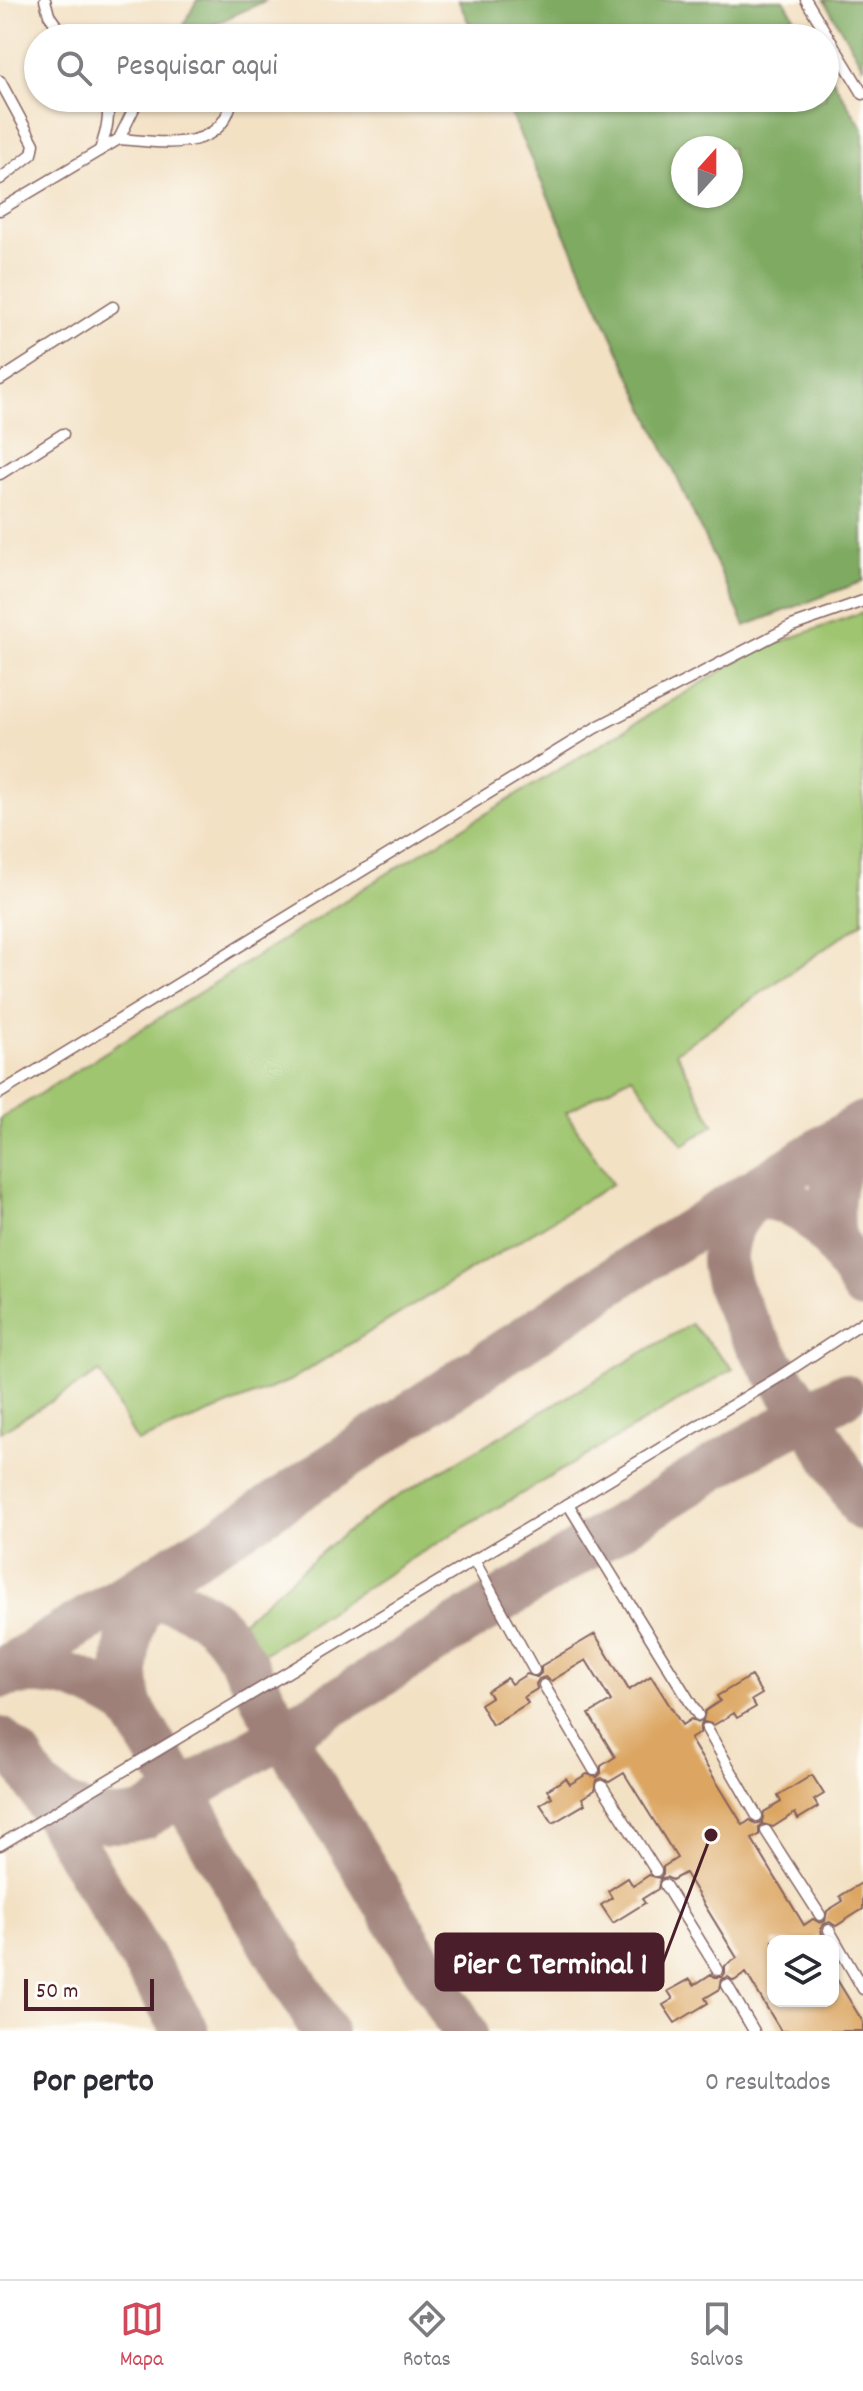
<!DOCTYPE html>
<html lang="pt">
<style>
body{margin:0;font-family:Dekko,sans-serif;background:#f2f2f3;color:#2b2b33}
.controls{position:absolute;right:24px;bottom:24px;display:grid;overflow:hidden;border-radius:16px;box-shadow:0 2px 6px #0004}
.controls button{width:72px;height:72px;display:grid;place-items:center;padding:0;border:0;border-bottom:2px solid #e1e1e2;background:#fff;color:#2b2b33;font:40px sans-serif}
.compass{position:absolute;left:671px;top:136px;width:72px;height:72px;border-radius:50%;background:#fff;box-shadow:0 2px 6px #0004;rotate:21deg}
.scale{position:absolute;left:24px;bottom:20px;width:130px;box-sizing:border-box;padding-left:8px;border:4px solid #4a1f2b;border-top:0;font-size:22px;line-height:28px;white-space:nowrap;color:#4a1f2b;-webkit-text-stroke:6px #fdfcf7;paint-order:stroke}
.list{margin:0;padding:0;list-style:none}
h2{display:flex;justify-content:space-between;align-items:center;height:104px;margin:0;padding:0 32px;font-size:34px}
h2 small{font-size:26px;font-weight:400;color:#7c7c81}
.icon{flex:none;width:44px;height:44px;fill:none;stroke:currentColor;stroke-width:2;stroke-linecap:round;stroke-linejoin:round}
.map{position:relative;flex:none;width:863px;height:2031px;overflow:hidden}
.search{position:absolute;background:#fff;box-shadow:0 2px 6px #0004;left:24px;right:24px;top:24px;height:88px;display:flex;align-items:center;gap:20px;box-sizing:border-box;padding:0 28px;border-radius:44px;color:#7c7c81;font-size:30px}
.sheet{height:248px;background:#fff}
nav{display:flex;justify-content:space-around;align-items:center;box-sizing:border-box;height:112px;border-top:2px solid #e1e1e2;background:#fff;font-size:22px;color:#7c7c81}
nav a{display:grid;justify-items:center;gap:4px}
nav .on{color:#d1495b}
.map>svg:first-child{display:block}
.green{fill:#9fc570;stroke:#74724e;stroke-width:2}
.forest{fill:#7faa62;stroke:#646446;stroke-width:2;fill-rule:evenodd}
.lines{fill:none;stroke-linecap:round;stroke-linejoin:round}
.taxiway{stroke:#9e8078;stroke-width:46}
.building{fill:#dca662}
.lane-casing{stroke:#856361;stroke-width:13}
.lane{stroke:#fff;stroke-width:10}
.leader{fill:none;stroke:#4a1f2b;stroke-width:3}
.callout-dot{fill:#4a1f2b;stroke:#fdfcf7;stroke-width:3}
.callout{fill:#4a1f2b;stroke:#4a1f2b;stroke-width:3}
.callout-label{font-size:32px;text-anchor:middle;font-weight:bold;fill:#fff}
</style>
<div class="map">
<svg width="863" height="2031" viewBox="0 0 863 2031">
<rect width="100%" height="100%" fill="#fdfcf7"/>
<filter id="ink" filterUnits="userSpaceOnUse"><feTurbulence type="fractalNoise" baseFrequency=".0125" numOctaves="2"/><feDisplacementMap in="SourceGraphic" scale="16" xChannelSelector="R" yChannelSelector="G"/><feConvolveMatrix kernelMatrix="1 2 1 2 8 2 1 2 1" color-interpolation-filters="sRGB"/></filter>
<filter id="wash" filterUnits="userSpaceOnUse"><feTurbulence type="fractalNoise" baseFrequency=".006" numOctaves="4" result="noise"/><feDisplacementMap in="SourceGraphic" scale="32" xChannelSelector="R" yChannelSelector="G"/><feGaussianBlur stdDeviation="1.8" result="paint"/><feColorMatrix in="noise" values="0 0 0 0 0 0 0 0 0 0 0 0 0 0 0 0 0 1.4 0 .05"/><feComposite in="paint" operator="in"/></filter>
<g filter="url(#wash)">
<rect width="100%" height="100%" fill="#f3e1c4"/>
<g class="green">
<polygon points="863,612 863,922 676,1052 714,1125 683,1145 632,1076 566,1112 612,1184 289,1381 137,1442 100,1372 0,1432 0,1119 388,873 753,652"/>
<polygon points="691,1324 733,1369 414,1557 260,1656 239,1624 332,1543 383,1505"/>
</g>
<g class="forest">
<polygon points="197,0 267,0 186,37 183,26"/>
<polygon points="458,0 784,0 807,38 476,38"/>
<polygon points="824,0 863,0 863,66"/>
<path d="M825 67 863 129V581L745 626 503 98H825ZM731 148V196H683V148Z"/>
</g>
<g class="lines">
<g class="taxiway">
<path d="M755 1194C738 1214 724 1231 724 1258 723 1304 784 1380 809 1419 828 1448 845 1478 863 1508"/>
<path d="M744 1198C806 1188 836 1242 863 1287"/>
<path d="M833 1238C828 1193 833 1166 863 1130"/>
<path d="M118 1604C151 1590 189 1601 215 1624 239 1646 267 1708 285 1738 344 1836 404 1933 464 2031"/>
<polyline points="0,1672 253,1519 642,1261 863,1124"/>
<path d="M0 1676C51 1664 87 1679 130 1706 121 1661 125 1616 159 1581"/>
<polyline points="130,1706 324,2031"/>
<polyline points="0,1740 21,1759 40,1789 186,2031"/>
<path d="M40 1789C73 1815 102 1827 144 1816L353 1692 741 1451 843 1396"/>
</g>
</g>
<g id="blocks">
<polygon class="building" points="595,1634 629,1690 651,1676 682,1725 691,1719 697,1723 703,1721 705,1711 720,1701 717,1696 751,1676 762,1694 752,1700 756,1707 737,1718 734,1713 714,1725 704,1722 700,1726 700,1733 690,1739 743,1825 750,1820 756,1824 762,1822 764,1812 781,1802 778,1796 812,1775 824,1794 814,1800 818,1807 798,1819 795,1813 773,1827 762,1824 759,1828 759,1835 752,1839 804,1925 813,1919 820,1923 825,1921 827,1911 843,1901 840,1896 863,1882 863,1909 836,1926 830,1922 824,1924 821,1929 822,1934 811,1941 773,1941 773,2001 833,2001 833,1973 863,2022 863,2031 781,2031 746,1973 734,1981 728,1977 722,1979 720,1989 705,1998 708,2003 675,2023 663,2005 673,1999 668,1991 690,1979 694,1985 711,1974 715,1977 722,1977 725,1973 725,1966 737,1958 685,1873 672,1880 666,1877 660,1879 658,1889 642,1899 645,1903 613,1923 601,1905 612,1898 608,1891 628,1878 633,1886 649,1875 660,1878 663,1874 663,1867 677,1858 624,1773 609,1782 602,1778 597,1780 595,1790 582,1798 585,1804 553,1823 540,1804 552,1797 547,1790 566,1778 570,1784 587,1774 597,1777 601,1773 601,1766 615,1757 589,1714 611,1701 586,1660 551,1681 545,1677 539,1679 536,1684 537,1689 524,1697 528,1703 492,1725 480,1704 491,1697 487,1691 507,1678 511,1684 527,1674 537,1677 541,1673 541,1666"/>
</g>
</g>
<g filter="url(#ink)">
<use href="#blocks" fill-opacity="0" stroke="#856361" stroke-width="2"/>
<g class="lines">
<g class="lane-casing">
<g id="lane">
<polyline points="45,0 49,15 65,38"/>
<polyline points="806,0 863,94"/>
<polyline points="0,81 34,144 32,154 0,179"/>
<path d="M119 139C161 142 223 155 232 98"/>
<path d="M100 150C106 133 111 116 106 98"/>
<polyline points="0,210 119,139 139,98"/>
<polyline points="0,380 113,307"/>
<polyline points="0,474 63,434"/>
<polyline points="0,1093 595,728 792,626 863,601"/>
<polyline points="474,1560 534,1670"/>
<polyline points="544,1685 594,1770"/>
<polyline points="698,1715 568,1504 779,1377 863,1322"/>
<polyline points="707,1729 757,1816"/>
<polyline points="602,1786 656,1871"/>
<polyline points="766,1831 820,1915"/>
<polyline points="0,1845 568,1504"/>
<polyline points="665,1885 718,1970"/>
<polyline points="829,1930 863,1989"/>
<polyline points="727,1985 754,2031"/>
</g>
</g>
<use href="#lane" class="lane"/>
</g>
</g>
<path class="leader" d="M711 1835L663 1962"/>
<circle class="callout-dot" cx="711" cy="1835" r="8"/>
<rect class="callout" x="436" y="1934" width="227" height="56" rx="8"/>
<g class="callout-label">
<text x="550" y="1973">Pier C Terminal 1</text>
</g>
</svg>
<div class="controls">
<button><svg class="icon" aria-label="layers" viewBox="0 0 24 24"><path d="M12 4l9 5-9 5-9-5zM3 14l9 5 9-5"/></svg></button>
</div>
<svg class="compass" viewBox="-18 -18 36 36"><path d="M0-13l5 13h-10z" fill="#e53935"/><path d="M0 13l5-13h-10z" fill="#7c7c81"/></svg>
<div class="scale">50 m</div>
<div class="search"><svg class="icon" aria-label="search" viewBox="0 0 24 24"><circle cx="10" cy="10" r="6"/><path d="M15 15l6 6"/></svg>Pesquisar aqui</div>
</div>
<section class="sheet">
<h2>Por perto<small>0 resultados</small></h2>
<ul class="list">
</ul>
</section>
<nav>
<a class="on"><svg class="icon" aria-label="map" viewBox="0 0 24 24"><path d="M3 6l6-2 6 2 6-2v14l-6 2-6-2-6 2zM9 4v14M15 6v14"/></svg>Mapa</a>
<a><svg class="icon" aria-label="directions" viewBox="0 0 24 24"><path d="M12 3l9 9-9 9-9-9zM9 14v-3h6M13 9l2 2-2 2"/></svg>Rotas</a>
<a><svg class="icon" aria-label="saved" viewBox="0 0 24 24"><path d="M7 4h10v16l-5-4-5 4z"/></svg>Salvos</a>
</nav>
